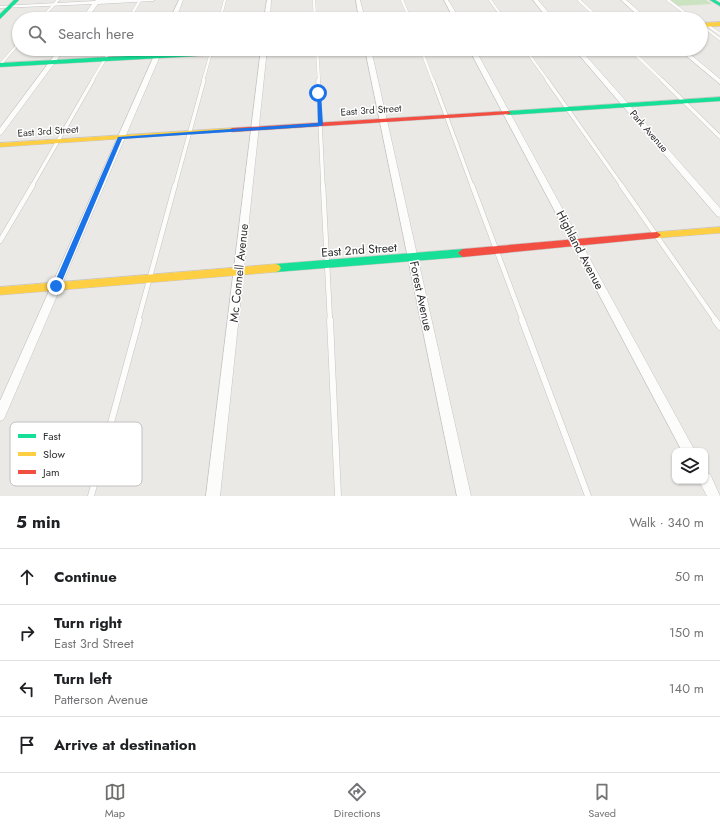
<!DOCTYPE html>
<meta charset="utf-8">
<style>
body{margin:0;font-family:Jost,sans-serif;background:#f6f6f6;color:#202124}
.controls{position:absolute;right:12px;bottom:12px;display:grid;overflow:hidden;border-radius:8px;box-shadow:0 1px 3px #0004}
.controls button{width:36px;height:36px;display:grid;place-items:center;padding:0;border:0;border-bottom:1px solid #e0e0e0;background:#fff;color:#202124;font:20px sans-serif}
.stop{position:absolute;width:12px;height:12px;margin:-9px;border:3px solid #1a73e8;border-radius:50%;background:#fff}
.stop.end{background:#1a73e8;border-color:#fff;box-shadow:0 1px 4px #0008}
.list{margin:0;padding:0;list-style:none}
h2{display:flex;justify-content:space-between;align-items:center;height:52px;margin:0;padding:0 16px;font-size:17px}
h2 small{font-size:13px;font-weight:400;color:#757577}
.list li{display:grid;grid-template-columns:26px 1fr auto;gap:12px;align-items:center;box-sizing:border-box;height:56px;padding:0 16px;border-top:1px solid #e0e0e0}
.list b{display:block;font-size:15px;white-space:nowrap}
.list p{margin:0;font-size:13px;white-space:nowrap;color:#757577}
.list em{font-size:13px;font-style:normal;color:#757577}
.icon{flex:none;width:22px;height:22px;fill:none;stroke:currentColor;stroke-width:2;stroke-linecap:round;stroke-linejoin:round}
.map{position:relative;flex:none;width:720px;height:496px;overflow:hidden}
.search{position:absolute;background:#fff;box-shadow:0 1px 3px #0004;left:12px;right:12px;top:12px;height:44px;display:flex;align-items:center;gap:10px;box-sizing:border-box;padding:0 14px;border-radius:22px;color:#757577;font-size:15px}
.sheet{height:276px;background:#fff}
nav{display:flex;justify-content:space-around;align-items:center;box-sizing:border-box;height:56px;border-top:1px solid #e0e0e0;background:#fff;font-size:11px;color:#757577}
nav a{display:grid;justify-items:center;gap:2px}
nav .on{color:#706f6e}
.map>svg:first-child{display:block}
.green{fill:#cce3c1}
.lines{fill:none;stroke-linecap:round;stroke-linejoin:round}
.lane-far3-casing{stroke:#c6c5c4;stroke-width:3}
.lane-far2-casing{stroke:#c6c5c4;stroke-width:4.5}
.lane-far1-casing{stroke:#c6c5c4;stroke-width:5.5}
.lane-casing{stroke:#c6c5c4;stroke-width:7}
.street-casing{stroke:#c6c5c4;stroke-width:1}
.fast-casing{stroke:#c6c5c4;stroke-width:1}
.slow-casing{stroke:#c6c5c4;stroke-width:1}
.jam-casing{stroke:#c6c5c4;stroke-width:1}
.lane-far3{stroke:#fcfcfb;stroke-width:2.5}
.lane-far2{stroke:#fcfcfb;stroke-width:3.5}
.lane-far1{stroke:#fcfcfb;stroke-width:4.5}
.lane{stroke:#fcfcfb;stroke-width:6}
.street{fill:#fcfcfb;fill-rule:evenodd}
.fast{fill:#16e098;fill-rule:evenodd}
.slow{fill:#ffcf43;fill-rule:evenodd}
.jam{fill:#f24e42;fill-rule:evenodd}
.route{fill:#1a73e8}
.labels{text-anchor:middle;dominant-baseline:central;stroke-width:3;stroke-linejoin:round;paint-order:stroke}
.far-street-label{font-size:10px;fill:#2e2e2e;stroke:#fff}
.street-label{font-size:12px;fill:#2e2e2e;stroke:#fff}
.key{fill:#fff;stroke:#c0c0c0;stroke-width:1}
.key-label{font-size:11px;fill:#2e2e2e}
</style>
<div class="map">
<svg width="720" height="496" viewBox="0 0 720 496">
<rect width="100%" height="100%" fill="#ebe9e5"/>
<polygon class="green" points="670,0 706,0 712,4 677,6"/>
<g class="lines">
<g class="lane-far3-casing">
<g id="lane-far3">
<polyline points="314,0 315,19"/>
<polyline points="402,0 410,19"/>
<polyline points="490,0 504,19"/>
<polyline points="579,0 599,19"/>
<polyline points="668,0 693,19"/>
<polyline points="41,19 58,0"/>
<polyline points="129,19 140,0"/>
<polyline points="220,19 225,0"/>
<polyline points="701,25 720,39"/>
<polyline points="707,25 720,34"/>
<polyline points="317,49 319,81"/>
<polyline points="421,49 433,81"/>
<polyline points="525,49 548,81"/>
<polyline points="630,49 663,81"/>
<polyline points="0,65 19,43"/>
<polyline points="92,81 111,49"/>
<polyline points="203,81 212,49"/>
</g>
</g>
<g class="lane-far2-casing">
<g id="lane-far2">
<polyline points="318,80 323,186"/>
<polyline points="433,80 472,186"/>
<polyline points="547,80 622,186"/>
<polyline points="662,80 720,137"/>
<polyline points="32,186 93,80"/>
<polyline points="175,186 204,80"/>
</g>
</g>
<g class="lane-far1-casing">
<g id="lane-far1">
<polyline points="323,185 330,321"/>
<polyline points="472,185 523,321"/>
<polyline points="621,185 716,321"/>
<polyline points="0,241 33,185"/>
<polyline points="138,321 175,185"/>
</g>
</g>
<g class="lane-casing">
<g id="lane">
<polyline points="330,320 338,496"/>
<polyline points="522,320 588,496"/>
<polyline points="715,320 720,327"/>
<polyline points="91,496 139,320"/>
</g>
</g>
<g class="street-casing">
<g id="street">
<polygon points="96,0 155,0 153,1 98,4 87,19 81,19 92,4 0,8 0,6 95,1"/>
<polygon points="179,0 183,0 176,19 170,19"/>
<polygon points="267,0 271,0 270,19 264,19"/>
<polygon points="356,0 360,0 365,19 359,19"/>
<polygon points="444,0 448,0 460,19 454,19"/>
<polygon points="533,0 538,0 554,19 548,19"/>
<polygon points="621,0 626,0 648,19 642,19"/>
<polygon points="59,49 65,49 2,134 0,135 0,128"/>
<polygon points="157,49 163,49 4,419 0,421 0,401"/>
<polygon points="261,49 267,49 220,496 206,496"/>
<polygon points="365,49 371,49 471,496 457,496"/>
<polygon points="469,49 475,49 695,451 682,451"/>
<polygon points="574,49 580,49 720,208 720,217 717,216"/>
<polygon points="678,49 684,49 720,79 720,84"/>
<polygon points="705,473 710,474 720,496 707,496 699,481 705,481"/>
</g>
</g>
<g class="fast-casing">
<g id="fast">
<polygon points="14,0 19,0 0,19 0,14"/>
<polygon points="710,0 715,0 720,3 720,6"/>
<polygon points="256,49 289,49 286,51 0,67 0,63"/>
<polygon points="720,97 720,101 508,115 505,113 508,111"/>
<polygon points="463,249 466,251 468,253 466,255 463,257 276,272 273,271 271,268 273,265 276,264"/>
</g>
</g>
<g class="slow-casing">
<g id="slow">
<polygon points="720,22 720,26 701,27 701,23"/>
<polygon points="232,128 234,129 234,131 0,147 0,143"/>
<polygon points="720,227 720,233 657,238 653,235 657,232"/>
<polygon points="276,264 279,265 281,268 279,271 276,272 0,295 0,287"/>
</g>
</g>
<g class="jam-casing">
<g id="jam">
<polygon points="508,111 511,113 510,114 232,132 229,130 232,128"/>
<polygon points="657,232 661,235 657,238 463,257 460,255 458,253 460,251 463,249"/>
</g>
</g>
<use href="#lane-far3" class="lane-far3"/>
<use href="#lane-far2" class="lane-far2"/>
<use href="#lane-far1" class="lane-far1"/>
<use href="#lane" class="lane"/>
<use href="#street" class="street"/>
<use href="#fast" class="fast"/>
<use href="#slow" class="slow"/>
<use href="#jam" class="jam"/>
</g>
<polygon class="route" points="317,92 321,93 323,125 321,126 122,139 60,286 56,289 54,288 53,286 118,137 318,123"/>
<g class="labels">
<g class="far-street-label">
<text transform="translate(371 110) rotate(-4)">East 3rd Street</text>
<text transform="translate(48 131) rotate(-4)">East 3rd Street</text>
<text transform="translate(649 131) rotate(49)">Park Avenue</text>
</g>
<g class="street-label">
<text transform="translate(359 250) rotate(-4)">East 2nd Street</text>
<text transform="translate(580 250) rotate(62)">Highland Avenue</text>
<text transform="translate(239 273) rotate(-84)">Mc Connell Avenue</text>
<text transform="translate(421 296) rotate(78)">Forest Avenue</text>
</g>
</g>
<rect x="10" y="422" width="132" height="64" rx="6" class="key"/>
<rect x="18" y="434" width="18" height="4" fill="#16e098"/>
<rect x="18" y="452" width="18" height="4" fill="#ffcf43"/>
<rect x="18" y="470" width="18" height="4" fill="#f24e42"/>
<g class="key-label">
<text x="43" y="440">Fast</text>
<text x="43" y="458">Slow</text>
<text x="43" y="476">Jam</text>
</g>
</svg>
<div class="controls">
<button><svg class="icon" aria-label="layers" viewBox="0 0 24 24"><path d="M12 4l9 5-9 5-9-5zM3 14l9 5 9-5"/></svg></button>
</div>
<div class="stop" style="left:318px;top:93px"></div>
<div class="stop end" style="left:56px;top:286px"></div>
<div class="search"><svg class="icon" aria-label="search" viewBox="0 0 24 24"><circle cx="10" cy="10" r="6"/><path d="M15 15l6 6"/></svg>Search here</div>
</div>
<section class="sheet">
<h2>5 min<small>Walk · 340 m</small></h2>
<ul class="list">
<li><svg class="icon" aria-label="ahead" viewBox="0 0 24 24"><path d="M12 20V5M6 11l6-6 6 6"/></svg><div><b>Continue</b></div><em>50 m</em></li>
<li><svg class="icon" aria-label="right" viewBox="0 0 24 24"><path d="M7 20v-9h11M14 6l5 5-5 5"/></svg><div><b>Turn right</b><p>East 3rd Street</p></div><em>150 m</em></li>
<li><svg class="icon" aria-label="left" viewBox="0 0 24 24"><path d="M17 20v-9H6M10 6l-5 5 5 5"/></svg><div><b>Turn left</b><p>Patterson Avenue</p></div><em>140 m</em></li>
<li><svg class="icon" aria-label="arrive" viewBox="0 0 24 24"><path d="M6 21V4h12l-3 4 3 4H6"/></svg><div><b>Arrive at destination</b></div></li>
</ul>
</section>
<nav>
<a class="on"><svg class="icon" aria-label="map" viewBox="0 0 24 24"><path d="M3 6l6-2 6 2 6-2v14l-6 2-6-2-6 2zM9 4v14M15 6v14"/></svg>Map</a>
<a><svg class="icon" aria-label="directions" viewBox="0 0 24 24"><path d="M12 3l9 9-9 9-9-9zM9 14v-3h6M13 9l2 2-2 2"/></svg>Directions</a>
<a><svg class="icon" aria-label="saved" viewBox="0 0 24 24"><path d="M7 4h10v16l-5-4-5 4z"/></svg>Saved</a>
</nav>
